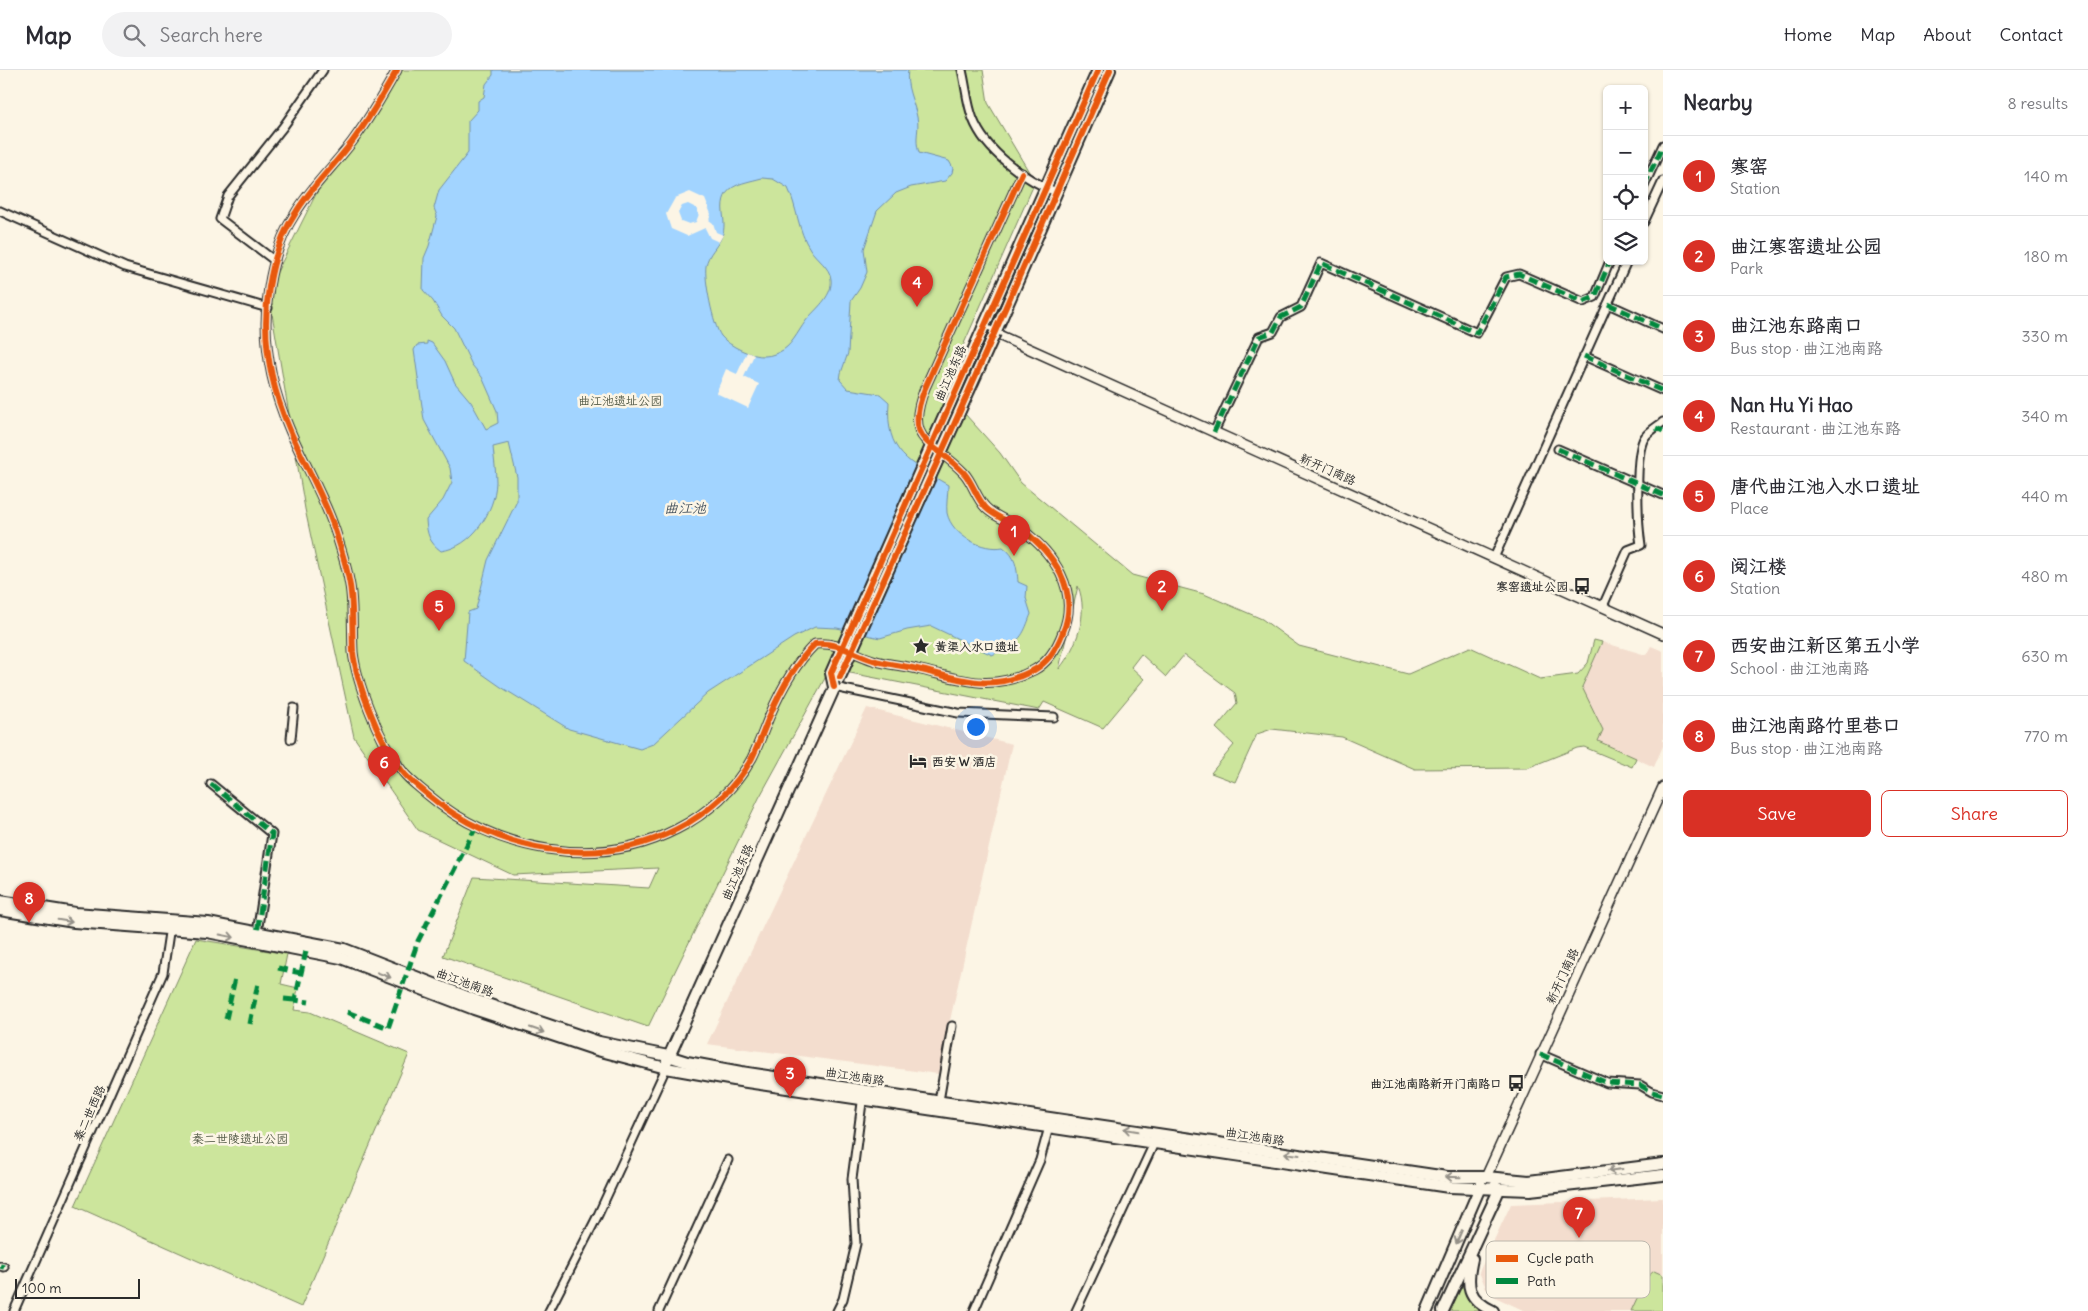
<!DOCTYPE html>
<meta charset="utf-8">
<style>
body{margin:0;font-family:Delius,"LXGW WenKai TC",sans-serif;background:#f2f2f3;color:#2b2b33}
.controls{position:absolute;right:15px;top:15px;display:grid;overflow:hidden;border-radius:8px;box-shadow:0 1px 4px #0004}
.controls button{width:45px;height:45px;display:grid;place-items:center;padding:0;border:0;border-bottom:1px solid #e1e1e2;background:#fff;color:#2b2b33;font:25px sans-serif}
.scale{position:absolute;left:15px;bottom:12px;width:125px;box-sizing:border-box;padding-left:5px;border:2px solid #2b2b2b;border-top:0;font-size:14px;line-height:18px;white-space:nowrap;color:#2b2b2b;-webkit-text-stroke:4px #fcf5e5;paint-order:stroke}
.you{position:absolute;left:975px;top:656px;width:18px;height:18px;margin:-12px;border:4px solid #fff;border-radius:50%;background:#1a73e8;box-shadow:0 0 0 8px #1a73e833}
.badge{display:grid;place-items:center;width:32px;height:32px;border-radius:50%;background:#d93025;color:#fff;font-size:16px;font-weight:700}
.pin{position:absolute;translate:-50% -41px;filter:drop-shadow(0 1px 2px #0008)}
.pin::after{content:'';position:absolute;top:26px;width:18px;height:15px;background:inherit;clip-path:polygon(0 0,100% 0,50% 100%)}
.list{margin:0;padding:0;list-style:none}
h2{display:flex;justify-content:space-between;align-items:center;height:65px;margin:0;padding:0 20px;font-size:21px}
h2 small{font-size:16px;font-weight:400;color:#7c7c81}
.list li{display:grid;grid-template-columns:32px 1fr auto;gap:15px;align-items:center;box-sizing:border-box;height:80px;padding:0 20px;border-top:1px solid #e1e1e2}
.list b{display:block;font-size:19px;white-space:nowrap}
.list p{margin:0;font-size:16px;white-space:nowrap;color:#7c7c81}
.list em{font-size:16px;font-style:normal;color:#7c7c81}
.actions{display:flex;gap:10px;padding:15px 20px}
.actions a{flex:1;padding:11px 0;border:1px solid #d93025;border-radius:8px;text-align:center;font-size:18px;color:#d93025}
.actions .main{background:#d93025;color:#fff}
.icon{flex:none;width:28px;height:28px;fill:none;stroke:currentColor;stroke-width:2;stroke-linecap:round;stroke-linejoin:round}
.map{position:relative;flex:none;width:1663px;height:1241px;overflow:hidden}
header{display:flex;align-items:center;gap:30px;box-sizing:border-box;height:70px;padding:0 25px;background:#fff;border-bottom:1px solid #e1e1e2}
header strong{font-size:24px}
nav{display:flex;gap:28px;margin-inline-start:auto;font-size:18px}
.search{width:350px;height:45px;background:#f2f2f3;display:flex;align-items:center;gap:12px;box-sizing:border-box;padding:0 18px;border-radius:28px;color:#7c7c81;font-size:19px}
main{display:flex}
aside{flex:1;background:#fff}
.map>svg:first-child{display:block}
.built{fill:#f3ddce}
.green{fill:#cce59c;stroke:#7c8864;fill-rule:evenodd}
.water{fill:#a2d4ff;stroke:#7290aa;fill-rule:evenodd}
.pier{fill:#fcf5e5;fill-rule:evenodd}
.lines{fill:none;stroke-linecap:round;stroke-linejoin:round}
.minor-casing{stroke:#2b2b2b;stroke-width:11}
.tertiary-casing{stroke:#2b2b2b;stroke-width:12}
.secondary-casing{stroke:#2b2b2b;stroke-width:14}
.minor{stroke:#fcf5e5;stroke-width:7}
.tertiary{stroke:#fcf5e5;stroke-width:9}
.secondary{stroke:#fcf5e5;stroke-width:10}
.secondary-bridge-casing{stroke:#2b2b2b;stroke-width:14;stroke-linecap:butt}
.secondary-bridge{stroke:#fcf5e5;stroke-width:10}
.quiet{stroke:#00873e;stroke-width:5;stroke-dasharray:10 5;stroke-linecap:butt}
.cycleway-casing{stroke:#fcf5e5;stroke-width:9}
.cycleway{stroke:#e8590c;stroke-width:6}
.oneway{stroke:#949088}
.labels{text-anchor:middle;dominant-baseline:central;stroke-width:5;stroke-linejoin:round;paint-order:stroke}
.street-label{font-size:12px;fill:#2b2b2b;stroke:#fcf5e5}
.park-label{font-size:12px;fill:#535a47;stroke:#fcf5e5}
.poi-label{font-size:12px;font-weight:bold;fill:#2b2b2b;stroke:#fcf5e5;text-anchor:end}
.water-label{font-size:14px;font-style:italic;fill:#495560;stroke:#fcf5e5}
.key{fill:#fcf5e5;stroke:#bdb8ad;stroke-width:1}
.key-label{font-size:14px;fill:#2b2b2b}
</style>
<header>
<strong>Map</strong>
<div class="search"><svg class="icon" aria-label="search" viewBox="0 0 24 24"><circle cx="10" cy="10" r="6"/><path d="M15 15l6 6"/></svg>Search here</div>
<nav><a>Home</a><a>Map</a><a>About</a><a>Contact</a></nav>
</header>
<main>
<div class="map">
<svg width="1663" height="1241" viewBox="0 0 1663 1241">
<rect width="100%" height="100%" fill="#fcf5e5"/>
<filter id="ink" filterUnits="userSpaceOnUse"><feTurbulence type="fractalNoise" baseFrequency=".02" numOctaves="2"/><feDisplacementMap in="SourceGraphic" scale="10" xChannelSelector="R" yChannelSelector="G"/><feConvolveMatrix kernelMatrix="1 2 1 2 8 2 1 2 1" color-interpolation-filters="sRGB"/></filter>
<g filter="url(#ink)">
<g class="built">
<polygon points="1602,572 1646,585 1651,576 1663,581 1663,676 1654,697 1598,671 1582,617"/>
<polygon points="867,638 1012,674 938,1004 707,974"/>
<polygon points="1663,1128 1663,1241 1525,1241 1497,1228 1486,1218 1479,1202 1511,1134"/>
</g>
<g class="green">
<path d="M399 0H983L988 33 1035 112 948 310 965 344 1000 383 1021 413 1132 505 1204 524 1262 549 1299 576 1408 604 1470 577 1540 609 1578 604 1588 593 1594 570 1602 572 1582 617 1603 660 1598 671 1636 688 1632 697 1584 677 1577 678 1527 698 1415 699 1342 667 1272 659 1257 664 1235 712 1211 703 1234 675 1216 658 1237 633 1235 623 1184 585 1166 607 1141 584 1131 597 1144 609 1103 658 1044 632 1039 640 830 599 759 728 648 957 443 886 474 807 649 818 658 798 513 805 418 760 354 667 305 439 268 220 326 104ZM1078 516C1089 544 1077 577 1059 599Z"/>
<polygon points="196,869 287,884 281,914 298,918 294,940 310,942 409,984 301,1237 75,1136"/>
<polygon points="1654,1201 1663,1205 1663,1241 1631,1241 1647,1207"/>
<polygon points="1463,1215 1468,1226 1483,1241 1449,1241"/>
</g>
<path class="water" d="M493 0H908C905 17 914 31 917 47 920 60 914 67 919 83L949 91 953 98 952 103 945 111 911 117 896 123 877 141 864 179 867 202 860 218 851 231 848 283 841 303 840 310 848 319 880 324 889 332C885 384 909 392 948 415 948 423 946 435 947 443 952 466 983 481 1003 477 1016 486 1017 498 1018 512L1027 516 1026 528 1031 544C1026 556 1022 574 1006 574L1005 579 992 585 931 556 907 560 880 568 837 558 815 557 794 567 708 623 653 674 640 679 569 659 501 617 464 591 468 542 476 539 488 490 517 431V407L509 373 493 377C494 389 496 401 496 412 495 442 472 477 441 481 429 472 427 464 426 450L443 430 452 412 450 398 424 350 414 280 417 275 427 274V271L432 273 445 291 455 313 471 332 486 359 498 353 497 341 482 307 472 295 454 258 442 246 433 231 423 220 424 188 429 176 437 146 434 138 439 120 468 83V51L478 40V31L484 27 486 14 493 5ZM762 108 773 109 788 118C797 137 798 161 810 179 816 189 830 197 831 209 833 225 818 237 809 247 800 257 794 273 783 280 778 283 771 286 765 286 752 287 729 276 721 266 713 255 704 209 706 196 708 183 718 177 722 166 725 159 724 151 723 143 720 115 740 114 762 108Z"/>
<g class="pier">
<path d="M690 122 705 129 711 144 709 150 713 153 716 162 723 165 719 172 710 168 705 158 687 166 671 159 666 144 675 128ZM688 134 696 138 699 144 696 152 689 154 681 151 678 143 682 136Z"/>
<polygon points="747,282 754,285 744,307 759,314 748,338 716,323 726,299 737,304"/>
</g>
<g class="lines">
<g class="minor-casing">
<g id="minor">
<path d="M397 0C383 25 369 49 352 72 334 96 310 118 295 144 281 165 273 192 269 217 261 266 270 314 289 358 303 392 323 424 335 460 341 479 349 502 351 523 353 542 352 562 353 582 355 600 362 621 369 639 377 660 389 684 403 702 409 710 419 717 427 724 495 782 596 801 677 759 707 744 736 718 752 688 759 674 764 659 770 645 781 619 795 594 815 574 839 572 851 583 873 590 887 595 903 595 917 599 961 609 990 623 1034 600 1049 592 1057 578 1063 562 1080 521 1054 483 1021 459 1010 451 996 448 986 438 976 428 973 413 964 403 933 370 903 374 925 318L1022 103"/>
<path d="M962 0C966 16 967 34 973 49 986 82 1024 109 1056 122"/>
<polyline points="1644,116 1663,75"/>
<polyline points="0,141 125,197 268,238"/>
<polyline points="1644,152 1663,111"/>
<polyline points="275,191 220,149 228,126 283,57 323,0"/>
<polyline points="1608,234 1663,259"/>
<polyline points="1584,286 1663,321"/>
<polyline points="1214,362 1259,267 1273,262 1281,247 1301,237 1321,193 1477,263 1506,207 1519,204 1583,232 1595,227 1610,191"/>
<polyline points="1558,379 1663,425"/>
<polyline points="1494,488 1627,191"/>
<path d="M1603 536 1628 480 1641 475C1638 456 1634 381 1645 367 1649 361 1658 356 1663 352"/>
<polyline points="834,617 958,643 1054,647"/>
<polyline points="291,669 294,638"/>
<polyline points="211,714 272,764 257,863"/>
<polyline points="1540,984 1607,1013 1640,1015 1652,1022 1663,1025"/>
<polyline points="939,1031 952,956"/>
<polyline points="0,1196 4,1197"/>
<polyline points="14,1241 163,903 170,856"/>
<polyline points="549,1241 598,1145 666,998"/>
<polyline points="659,1241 728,1090"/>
<polyline points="837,1241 843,1229 856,1174 852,1109 863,1025"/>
<polyline points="974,1241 1040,1090 1049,1057"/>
<polyline points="1076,1241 1156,1069"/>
</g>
</g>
<g class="tertiary-casing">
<g id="tertiary">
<polyline points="983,258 1663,564"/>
<polyline points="1486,1107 1663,717"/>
</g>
</g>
<g class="secondary-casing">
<g id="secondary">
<polyline points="983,258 1098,0"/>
<polyline points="995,263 1110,0"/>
<polyline points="0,831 75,843 208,853 344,879 478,931 599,972 668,986 687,992 741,1002 1447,1107 1486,1107 1529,1111 1663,1094"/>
<polyline points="0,840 74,852 207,862 341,888 474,939 597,980 666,998 740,1011 1449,1117 1530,1120 1663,1105"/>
<polyline points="667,991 838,610"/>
<path d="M1472 1189C1466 1215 1467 1229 1493 1241"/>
<polyline points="1427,1241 1481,1115"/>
<polyline points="1443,1241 1499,1120 1495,1116"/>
</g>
</g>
<use href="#minor" class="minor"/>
<use href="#tertiary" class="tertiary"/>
<use href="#secondary" class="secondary"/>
<g class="secondary-bridge-casing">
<g id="secondary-bridge">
<polyline points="840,607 995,263"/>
<polyline points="834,617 831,603 983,258"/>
</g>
</g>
<use href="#secondary-bridge" class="secondary-bridge"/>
<g class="quiet">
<polyline points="1644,116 1663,75"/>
<polyline points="1608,234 1663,259"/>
<polyline points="1584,286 1663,321"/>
<polyline points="1656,358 1663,361"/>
<polyline points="1214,362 1259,267 1273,262 1281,247 1301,237 1321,193 1477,263 1506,207 1519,204 1583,232 1595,227 1610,191"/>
<polyline points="1558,379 1663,425"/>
<polyline points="211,714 272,764 257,863"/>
<polyline points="306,881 295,930 309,932"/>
<polyline points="278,898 301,903"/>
<polyline points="284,929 295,930"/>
<polyline points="347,942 388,958 418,871 476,757"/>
<polyline points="226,949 235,908"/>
<polyline points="250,954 258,913"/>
<polyline points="1540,984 1607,1013 1640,1015 1652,1022 1663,1025"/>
<polyline points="0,1196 4,1197"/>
</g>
<g class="cycleway-casing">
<g id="cycleway">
<path d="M397 0C383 25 369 49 352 72 334 96 310 118 295 144 281 165 273 192 269 217 261 266 270 314 289 358 303 392 323 424 335 460 341 479 349 502 351 523 353 542 352 562 353 582 355 600 362 621 369 639 377 660 389 684 403 702 409 710 419 717 427 724 495 782 596 801 677 759 707 744 736 718 752 688 759 674 764 659 770 645 781 619 795 594 815 574 839 572 851 583 873 590 887 595 903 595 917 599 961 609 990 623 1034 600 1049 592 1057 578 1063 562 1080 521 1054 483 1021 459 1010 451 996 448 986 438 976 428 973 413 964 403 933 370 903 374 925 318L1022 103"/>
<polyline points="840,607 953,357 1110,0"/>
<polyline points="834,617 831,603 1098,0"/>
</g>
</g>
<use href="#cycleway" class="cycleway"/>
</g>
<defs><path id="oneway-shaft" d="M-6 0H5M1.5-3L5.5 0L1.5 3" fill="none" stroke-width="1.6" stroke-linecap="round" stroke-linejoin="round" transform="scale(1.25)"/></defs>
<g class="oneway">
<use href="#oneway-shaft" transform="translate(65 851) rotate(9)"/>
<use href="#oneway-shaft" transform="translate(227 866) rotate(11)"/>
<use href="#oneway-shaft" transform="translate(384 905) rotate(21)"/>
<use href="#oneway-shaft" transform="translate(537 960) rotate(19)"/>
<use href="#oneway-shaft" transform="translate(1131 1060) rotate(-171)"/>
<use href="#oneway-shaft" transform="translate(1292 1084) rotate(-172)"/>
<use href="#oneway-shaft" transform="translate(1615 1100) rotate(173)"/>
<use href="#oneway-shaft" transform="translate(1453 1107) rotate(-178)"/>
<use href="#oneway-shaft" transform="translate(1459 1167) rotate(113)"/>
</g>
</g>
<defs>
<g id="bus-bare" transform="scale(1.35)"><path d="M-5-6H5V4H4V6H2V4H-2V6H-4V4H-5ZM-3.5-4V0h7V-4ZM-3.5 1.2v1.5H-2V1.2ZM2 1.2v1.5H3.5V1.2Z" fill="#2b2b2b" stroke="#fcf5e5" stroke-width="2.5" paint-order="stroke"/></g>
<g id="sight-bare" transform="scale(1.35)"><path d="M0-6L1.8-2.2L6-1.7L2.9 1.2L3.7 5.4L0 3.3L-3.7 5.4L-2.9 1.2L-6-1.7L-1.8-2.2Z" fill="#2b2b2b" stroke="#fcf5e5" stroke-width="2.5" paint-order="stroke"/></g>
<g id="hotel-bare" transform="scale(1.35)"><path d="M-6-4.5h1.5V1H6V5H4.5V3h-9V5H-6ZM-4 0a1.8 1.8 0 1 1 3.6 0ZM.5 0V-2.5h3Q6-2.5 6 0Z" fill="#2b2b2b" stroke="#fcf5e5" stroke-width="2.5" paint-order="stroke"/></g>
</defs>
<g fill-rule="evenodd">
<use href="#bus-bare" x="1582" y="516"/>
<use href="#sight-bare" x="921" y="576"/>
<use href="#hotel-bare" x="918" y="691"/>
<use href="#bus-bare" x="1516" y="1013"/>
</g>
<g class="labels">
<g class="street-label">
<text transform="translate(950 303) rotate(-66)">曲江池东路</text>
<text transform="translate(1328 399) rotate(24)">新开门南路</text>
<text transform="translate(737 802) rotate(-66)">曲江池东路</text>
<text transform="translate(1562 906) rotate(-65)">新开门南路</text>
<text transform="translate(465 912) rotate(20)">曲江池南路</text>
<text transform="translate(855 1006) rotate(9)">曲江池南路</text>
<text transform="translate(89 1043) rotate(-66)">秦二世西路</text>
<text transform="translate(1255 1066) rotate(9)">曲江池南路</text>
</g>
<g class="park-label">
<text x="620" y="330">曲江池遗址公园</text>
<text x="240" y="1068">秦二世陵遗址公园</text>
</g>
<g class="poi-label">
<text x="1568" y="516">寒窑遗址公园</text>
<text x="935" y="576" text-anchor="start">黄渠入水口遗址</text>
<text x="932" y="691" text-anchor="start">西安 W 酒店</text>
<text x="1502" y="1013">曲江池南路新开门南路口</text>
</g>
<g class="water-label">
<text x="685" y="438">曲江池</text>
</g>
</g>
<rect x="1486" y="1171" width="164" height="57" rx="8" class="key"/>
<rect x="1496" y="1185" width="22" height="7" fill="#e8590c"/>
<rect x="1496" y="1208" width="22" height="6" fill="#00873e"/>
<g class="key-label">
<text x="1527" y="1193">Cycle path</text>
<text x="1527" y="1216">Path</text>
</g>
</svg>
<div class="controls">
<button>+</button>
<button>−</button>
<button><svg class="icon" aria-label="locate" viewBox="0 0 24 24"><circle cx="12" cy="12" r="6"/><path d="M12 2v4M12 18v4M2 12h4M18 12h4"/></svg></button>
<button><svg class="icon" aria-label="layers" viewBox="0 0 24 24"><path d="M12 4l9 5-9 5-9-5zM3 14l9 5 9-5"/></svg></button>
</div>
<div class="scale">100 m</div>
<div class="you"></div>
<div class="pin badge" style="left:1014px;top:486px">1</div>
<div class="pin badge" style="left:1162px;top:541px">2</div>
<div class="pin badge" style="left:790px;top:1028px">3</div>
<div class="pin badge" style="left:917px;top:237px">4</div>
<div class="pin badge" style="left:439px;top:561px">5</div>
<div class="pin badge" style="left:384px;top:717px">6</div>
<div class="pin badge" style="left:1579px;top:1168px">7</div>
<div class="pin badge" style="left:29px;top:853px">8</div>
</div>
<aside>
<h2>Nearby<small>8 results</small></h2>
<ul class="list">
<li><span class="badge">1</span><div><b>寒窑</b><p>Station</p></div><em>140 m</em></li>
<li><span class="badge">2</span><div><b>曲江寒窑遗址公园</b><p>Park</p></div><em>180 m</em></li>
<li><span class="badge">3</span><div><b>曲江池东路南口</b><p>Bus stop · 曲江池南路</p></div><em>330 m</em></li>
<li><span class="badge">4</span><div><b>Nan Hu Yi Hao</b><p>Restaurant · 曲江池东路</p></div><em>340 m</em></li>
<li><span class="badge">5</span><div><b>唐代曲江池入水口遗址</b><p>Place</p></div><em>440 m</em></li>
<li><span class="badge">6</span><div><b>阅江楼</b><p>Station</p></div><em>480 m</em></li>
<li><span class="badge">7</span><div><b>西安曲江新区第五小学</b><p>School · 曲江池南路</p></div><em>630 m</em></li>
<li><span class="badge">8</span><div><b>曲江池南路竹里巷口</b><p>Bus stop · 曲江池南路</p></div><em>770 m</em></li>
</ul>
<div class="actions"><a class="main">Save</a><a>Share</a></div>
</aside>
</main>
